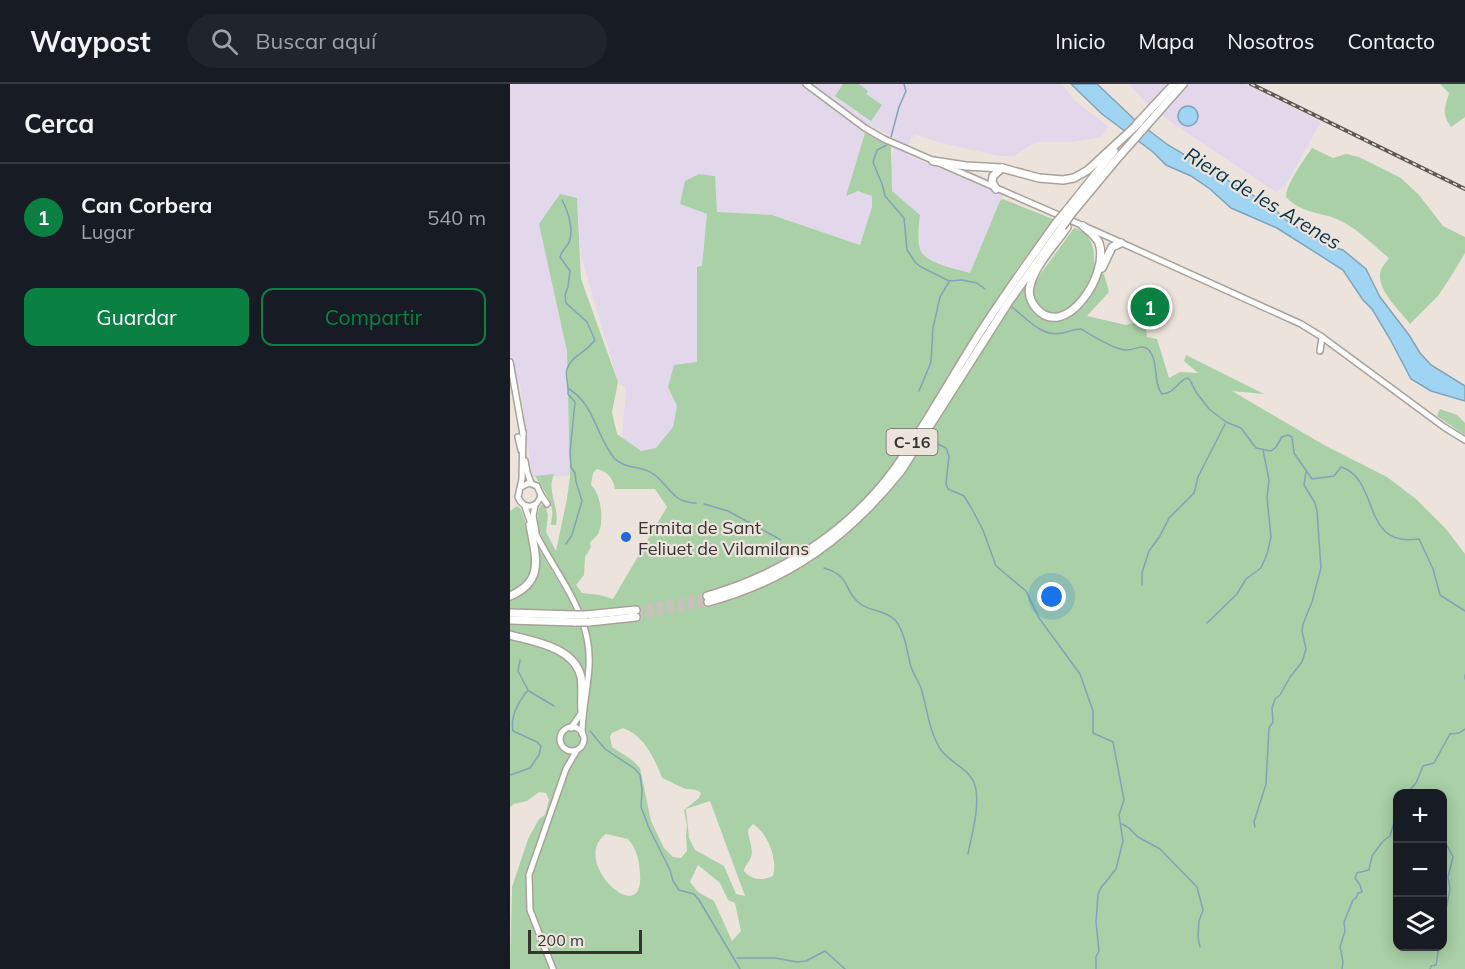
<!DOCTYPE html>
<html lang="es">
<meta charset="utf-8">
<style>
body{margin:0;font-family:Mulish,sans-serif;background:#20242c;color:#f1f3f6}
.controls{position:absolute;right:18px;bottom:18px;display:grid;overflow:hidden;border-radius:12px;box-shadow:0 3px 15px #0003}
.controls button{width:54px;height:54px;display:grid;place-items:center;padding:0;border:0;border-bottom:2px solid #363941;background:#171b24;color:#f1f3f6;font:30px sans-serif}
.scale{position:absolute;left:18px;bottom:15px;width:114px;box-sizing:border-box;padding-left:6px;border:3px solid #373330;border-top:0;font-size:16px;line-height:21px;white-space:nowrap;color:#373330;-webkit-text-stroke:4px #ece4dc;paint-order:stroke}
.you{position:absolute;left:542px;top:513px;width:21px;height:21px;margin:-15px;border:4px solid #fff;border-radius:50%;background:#1a73e8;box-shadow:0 0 0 9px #1a73e833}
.badge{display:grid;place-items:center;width:39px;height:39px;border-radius:50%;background:#0b8043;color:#fff;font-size:20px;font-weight:700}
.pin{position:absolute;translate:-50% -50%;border:3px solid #fff;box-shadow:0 2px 6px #0006}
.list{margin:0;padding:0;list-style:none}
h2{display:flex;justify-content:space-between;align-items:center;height:78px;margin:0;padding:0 24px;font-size:26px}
h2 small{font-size:20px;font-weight:400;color:#9ea1a6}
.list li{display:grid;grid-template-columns:39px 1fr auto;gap:18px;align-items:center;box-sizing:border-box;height:108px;padding:0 24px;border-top:2px solid #363941}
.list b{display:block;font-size:22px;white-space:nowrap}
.list p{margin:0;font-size:20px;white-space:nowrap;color:#9ea1a6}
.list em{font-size:20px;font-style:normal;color:#9ea1a6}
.actions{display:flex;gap:12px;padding:18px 24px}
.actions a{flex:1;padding:14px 0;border:2px solid #0b8043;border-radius:12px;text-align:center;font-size:21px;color:#0b8043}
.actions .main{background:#0b8043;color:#fff}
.icon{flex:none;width:33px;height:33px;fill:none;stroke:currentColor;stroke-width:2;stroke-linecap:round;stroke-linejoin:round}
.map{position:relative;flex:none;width:955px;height:885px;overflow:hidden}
header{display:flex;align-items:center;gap:36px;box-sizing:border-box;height:84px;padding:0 30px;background:#171b24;border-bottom:2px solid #363941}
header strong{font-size:28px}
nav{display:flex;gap:33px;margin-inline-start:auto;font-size:21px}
.search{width:420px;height:54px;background:#20242c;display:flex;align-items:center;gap:15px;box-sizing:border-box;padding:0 21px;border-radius:33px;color:#9ea1a6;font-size:22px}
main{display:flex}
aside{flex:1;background:#171b24}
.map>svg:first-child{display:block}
.industrial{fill:#e3d7eb}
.green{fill:#a9d0a6;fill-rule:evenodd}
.water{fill:#a0d4f3;stroke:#80a4b8;stroke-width:1.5}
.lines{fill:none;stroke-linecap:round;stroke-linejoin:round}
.stream{stroke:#80a4b8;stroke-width:1.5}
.highway-tunnel{stroke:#c8c1ba;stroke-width:7;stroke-dasharray:7 3.5;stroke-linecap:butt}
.secondary-casing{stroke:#aaa29a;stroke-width:8}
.highway-casing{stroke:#aaa29a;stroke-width:10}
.secondary{stroke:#fff;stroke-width:5}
.highway{stroke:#fff;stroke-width:7}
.rail-casing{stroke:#5d5854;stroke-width:4}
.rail{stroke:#ece4dc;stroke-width:1.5;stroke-dasharray:4.5;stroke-linecap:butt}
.highway-bridge-casing{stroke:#aaa29a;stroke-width:10;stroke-linecap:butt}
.highway-bridge{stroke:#fff;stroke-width:7}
.poi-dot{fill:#2567d3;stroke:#ece4dc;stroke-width:2}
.labels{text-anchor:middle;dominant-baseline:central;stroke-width:4.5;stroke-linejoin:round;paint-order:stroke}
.shield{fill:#ece4dc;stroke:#6d6864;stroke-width:1.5}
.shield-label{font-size:16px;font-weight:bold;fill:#373330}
.poi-label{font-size:18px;fill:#373330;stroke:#ece4dc;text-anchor:start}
.water-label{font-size:20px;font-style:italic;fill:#063045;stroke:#ece4dc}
</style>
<header>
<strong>Waypost</strong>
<div class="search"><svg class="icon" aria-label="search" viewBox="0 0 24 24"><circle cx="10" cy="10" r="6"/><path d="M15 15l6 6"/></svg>Buscar aquí</div>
<nav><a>Inicio</a><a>Mapa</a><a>Nosotros</a><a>Contacto</a></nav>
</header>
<main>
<aside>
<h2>Cerca<small></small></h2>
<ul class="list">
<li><span class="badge">1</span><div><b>Can Corbera</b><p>Lugar</p></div><em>540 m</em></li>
</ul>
<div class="actions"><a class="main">Guardar</a><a>Compartir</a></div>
</aside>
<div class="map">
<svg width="955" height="885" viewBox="0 0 955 885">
<rect width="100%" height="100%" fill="#ece4dc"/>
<g class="industrial">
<polygon points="0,0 552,0 564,16 599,43 591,53 563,58 530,58 523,60 504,72 489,72 431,59 406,51 400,55 397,71 493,111 460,189 433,181 413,171 410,165 409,155 410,131 382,107 380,89 385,54 360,41 342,103 362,112 362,123 350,161 262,131 207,128 205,92 189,90 197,130 192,183 187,183 187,278 158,303 167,322 163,343 146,365 131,367 112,354 116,305 108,298 71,172 67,115 57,270 60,392 26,393 22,392 10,301 0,302"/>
<polygon points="619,0 735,0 811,38 774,104 766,108 665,41 636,19"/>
</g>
<g class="green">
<polygon points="333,0 349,0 358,7 356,10 372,21 361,37 325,12"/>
<path d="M930 0H955V33L941 43C931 28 935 24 939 9Z"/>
<path d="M355 49 381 63 382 107 410 131C409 142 407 154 410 165 414 179 447 185 460 189L490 117 493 115 543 135 505 188 524 199 564 144C583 149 585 166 584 183L594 190 599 208 577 232 616 241 628 238 636 242 637 253 647 255 659 294 670 288 688 289 674 277 676 271 754 310 722 307 814 361 877 393 906 415 936 445 955 470V885H0L2 803 18 755 29 735 35 731 39 716 36 709 29 708 17 717 4 720 0 723V513L21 499 27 462 56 510 64 509C53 490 16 441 31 421H35L38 431 36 448 46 467 57 415 60 392 57 267 29 140 50 110 67 114 71 195 108 298 102 328 107 350 131 367 146 364 163 343 167 322 158 303 164 281 187 278V183L192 182 197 130 170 120 175 97 189 90 205 92 207 128 262 131 350 161 362 123V112L348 107 336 112ZM87 385C98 388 103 394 105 405H145L157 423 103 515 90 511 72 509 66 501 74 491 75 473 81 463 80 459C83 454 87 453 89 448 94 435 91 410 81 401L83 389ZM113 644C134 651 145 675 152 694 160 697 170 703 176 705 183 706 185 704 191 709L189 714 174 726 177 742 176 751 177 767 171 774 163 773 154 764 141 737 130 684 122 676 102 663 100 653 102 649ZM888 710H932V862H888ZM200 717 235 812 226 810 214 782 185 766 179 754 176 725ZM243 740C258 749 268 776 263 792 253 797 241 796 234 787 235 780 239 779 241 773 244 764 238 755 238 746ZM96 750 118 755C127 765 129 776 130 789 135 848 58 777 96 750ZM188 781 210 799 218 816 225 819 231 847 222 857 204 817 188 808 180 798Z"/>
<path d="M802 64 823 74 836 70 849 73 891 94 909 111 933 142 955 153V169L940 194 928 212 900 240C891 227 869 209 870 191 870 185 875 179 879 174 864 162 848 145 831 137 811 127 793 131 776 113 776 100 794 76 802 64Z"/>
<polygon points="930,325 947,331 955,339 955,351 927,332"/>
<path d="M44 390C36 408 50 422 46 441H41C41 436 43 431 42 426 42 417 30 400 25 392Z"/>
<path d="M7 422 11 425C18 447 33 478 16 498 12 503 5 505 0 508V427Z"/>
</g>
<g class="water">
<polygon points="561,0 587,0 624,35 658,61 761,122 782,141 798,148 812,160 833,166 856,185 870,213 899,251 910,269 921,281 955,302 955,317 921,307 901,295 880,255 862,225 853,216 833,186 767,144 721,124 700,105 681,92 656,81 643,68 592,30"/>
<circle cx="678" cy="32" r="10"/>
</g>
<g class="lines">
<g class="stream">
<polyline points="381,53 389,23 396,7 394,0"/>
<polyline points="377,61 367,66 363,78 372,100 375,112 394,134 397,166 405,178 411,183 439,197 452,196 467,199 475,205"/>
<path d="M52 116C58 127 65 148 58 160 55 165 52 166 50 173L60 187 58 203 55 211 56 219 77 238 85 256C78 267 61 272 57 285 55 291 59 302 58 310L65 318 60 368 61 383 65 389 66 398 72 417 62 451 56 460"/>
<path d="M502 223C515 233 532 254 552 249 559 248 563 245 571 245 581 251 606 267 617 266 625 266 632 259 639 266 649 278 643 300 652 310 664 310 667 298 677 294L680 296 686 308 699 325 716 338 731 344 746 364 761 367 766 363 772 353 778 351 782 353 784 369 802 395 824 392 831 383C871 396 850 464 909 455L923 485 930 511 955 527"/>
<path d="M59 305C85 321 86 352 104 374 115 386 135 381 146 392 161 405 164 419 186 419"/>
<polyline points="409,307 421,278 423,244 430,213 439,198"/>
<polyline points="423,345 428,360 436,364 439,372 436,400 438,405 454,412 462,425 473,446 486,482 516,507 529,534 570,590 583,627 583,649 603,658 614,716 609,731 613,757 606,785 590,805 588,811 586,838 589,867 586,873 586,885"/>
<polyline points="194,420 218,427 271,456"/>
<path d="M314 484C341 492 333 505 348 518 358 528 375 525 385 536 394 546 397 566 400 579 402 589 408 596 411 604 417 624 419 648 431 666 442 681 463 685 466 706 469 727 462 749 458 770"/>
<polyline points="632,501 632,489 639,467 650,452 659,434 684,409 688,393 715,340"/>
<polyline points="697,539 727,510 736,495 751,484 757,470 761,453 757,414 759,396 753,366"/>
<polyline points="955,591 955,595"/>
<polyline points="19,607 44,622"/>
<polyline points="80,647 95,665 125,685 130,691 132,706 131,723 139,744 160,786 163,797 169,806 184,810 189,816 230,885"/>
<path d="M0 691 20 684 29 671 31 662 27 658 3 647C0 632 9 617 18 606L8 587 10 576"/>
<polyline points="896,710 906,699 913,682 924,679 940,650 949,649 955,645"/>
<polyline points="612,740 619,744 628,753 650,765 687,803 693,826 689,837 688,853 690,863"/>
<polyline points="745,743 744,738 756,700 759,644 763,638 762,624 765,615 770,611 780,593 792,578 796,565 792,547 793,540 802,518 811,484 807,427 805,419 794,401 796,388"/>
<polyline points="932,752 943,773 938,793 940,805 932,845"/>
<polyline points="227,874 265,874 287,878 296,877 315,867 335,885"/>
<polyline points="832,885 833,878 830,863 835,847 834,838 843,816 846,814 848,809 852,808 850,801 845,794 847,789 859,786 862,772 873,757 880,752 888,725"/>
<polyline points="920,885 921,882 926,881 929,862"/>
</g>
<g class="highway-tunnel">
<polyline points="126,526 197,512"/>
<polyline points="126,533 198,518"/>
</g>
<g class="secondary-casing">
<g id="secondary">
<polyline points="296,0 355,44 374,55 592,150 791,240 812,253 934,343 955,356"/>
<polyline points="810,267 812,253"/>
<polyline points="0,278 13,350"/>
<polyline points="8,353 11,366"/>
<polyline points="15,377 17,388 21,399"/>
<path d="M11 403 19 399 27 402 31 411C28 424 14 427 8 413L12 395 13 348"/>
<polyline points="31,411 37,420"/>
<polyline points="25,421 23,432 26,448"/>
<path d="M15 422C28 469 67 505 77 554 84 586 72 617 72 650"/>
<circle cx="62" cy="655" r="12"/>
<polyline points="61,644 72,628"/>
<polyline points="43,885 20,826 19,791 56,685 67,666"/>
</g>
</g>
<g class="highway-casing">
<g id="highway">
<polyline points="627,40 664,0"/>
<polyline points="423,77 456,82 492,84 529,94 553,96 564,94 578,86 629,39"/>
<polyline points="486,105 482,98 483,92 492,84"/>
<polyline points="556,127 604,67"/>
<polyline points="562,129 606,76 673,0"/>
<path d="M557 143C545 161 525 181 520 202 518 210 521 218 526 224 555 258 600 190 589 159 586 152 579 147 573 142"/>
<polyline points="592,184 602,163 611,159"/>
<path d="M0 512C36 497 25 471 20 441"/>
<path d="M197 512C272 491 341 446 386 383 415 342 439 298 466 255 491 215 519 177 546 139"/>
<path d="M198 518C280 496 339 452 391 387L498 219 552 143"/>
<polyline points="0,529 64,531"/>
<polyline points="76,531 126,526"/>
<polyline points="0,536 66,538"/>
<polyline points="79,538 126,533"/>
<path d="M0 551C25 558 64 563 71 593 73 604 71 616 72 627"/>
</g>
</g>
<use href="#secondary" class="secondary"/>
<use href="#highway" class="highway"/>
<g class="rail-casing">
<polyline id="rail" points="741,0 955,105"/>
</g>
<use href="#rail" class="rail"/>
<g class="highway-bridge-casing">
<g id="highway-bridge">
<polyline points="546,139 556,127"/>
<polyline points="552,143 562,129"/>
<polyline points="64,531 76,531"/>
<polyline points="66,538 79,538"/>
</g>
</g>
<use href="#highway-bridge" class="highway-bridge"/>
</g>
<circle class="poi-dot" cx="116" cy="453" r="6"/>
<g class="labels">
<rect class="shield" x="376.5" y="345" width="51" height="26" rx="4.5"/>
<g class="shield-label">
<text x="402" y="358">C-16</text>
</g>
<g class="poi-label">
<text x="128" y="443">Ermita de Sant<tspan x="128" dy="21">Feliuet de Vilamilans</tspan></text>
</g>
<g class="water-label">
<text transform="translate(753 114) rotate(31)">Riera de les Arenes</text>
</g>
</g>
</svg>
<div class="controls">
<button>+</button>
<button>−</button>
<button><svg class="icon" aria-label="layers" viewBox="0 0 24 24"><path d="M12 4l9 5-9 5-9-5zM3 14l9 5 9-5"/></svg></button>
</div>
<div class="scale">200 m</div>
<div class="you"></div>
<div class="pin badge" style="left:640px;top:223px">1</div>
</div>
</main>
